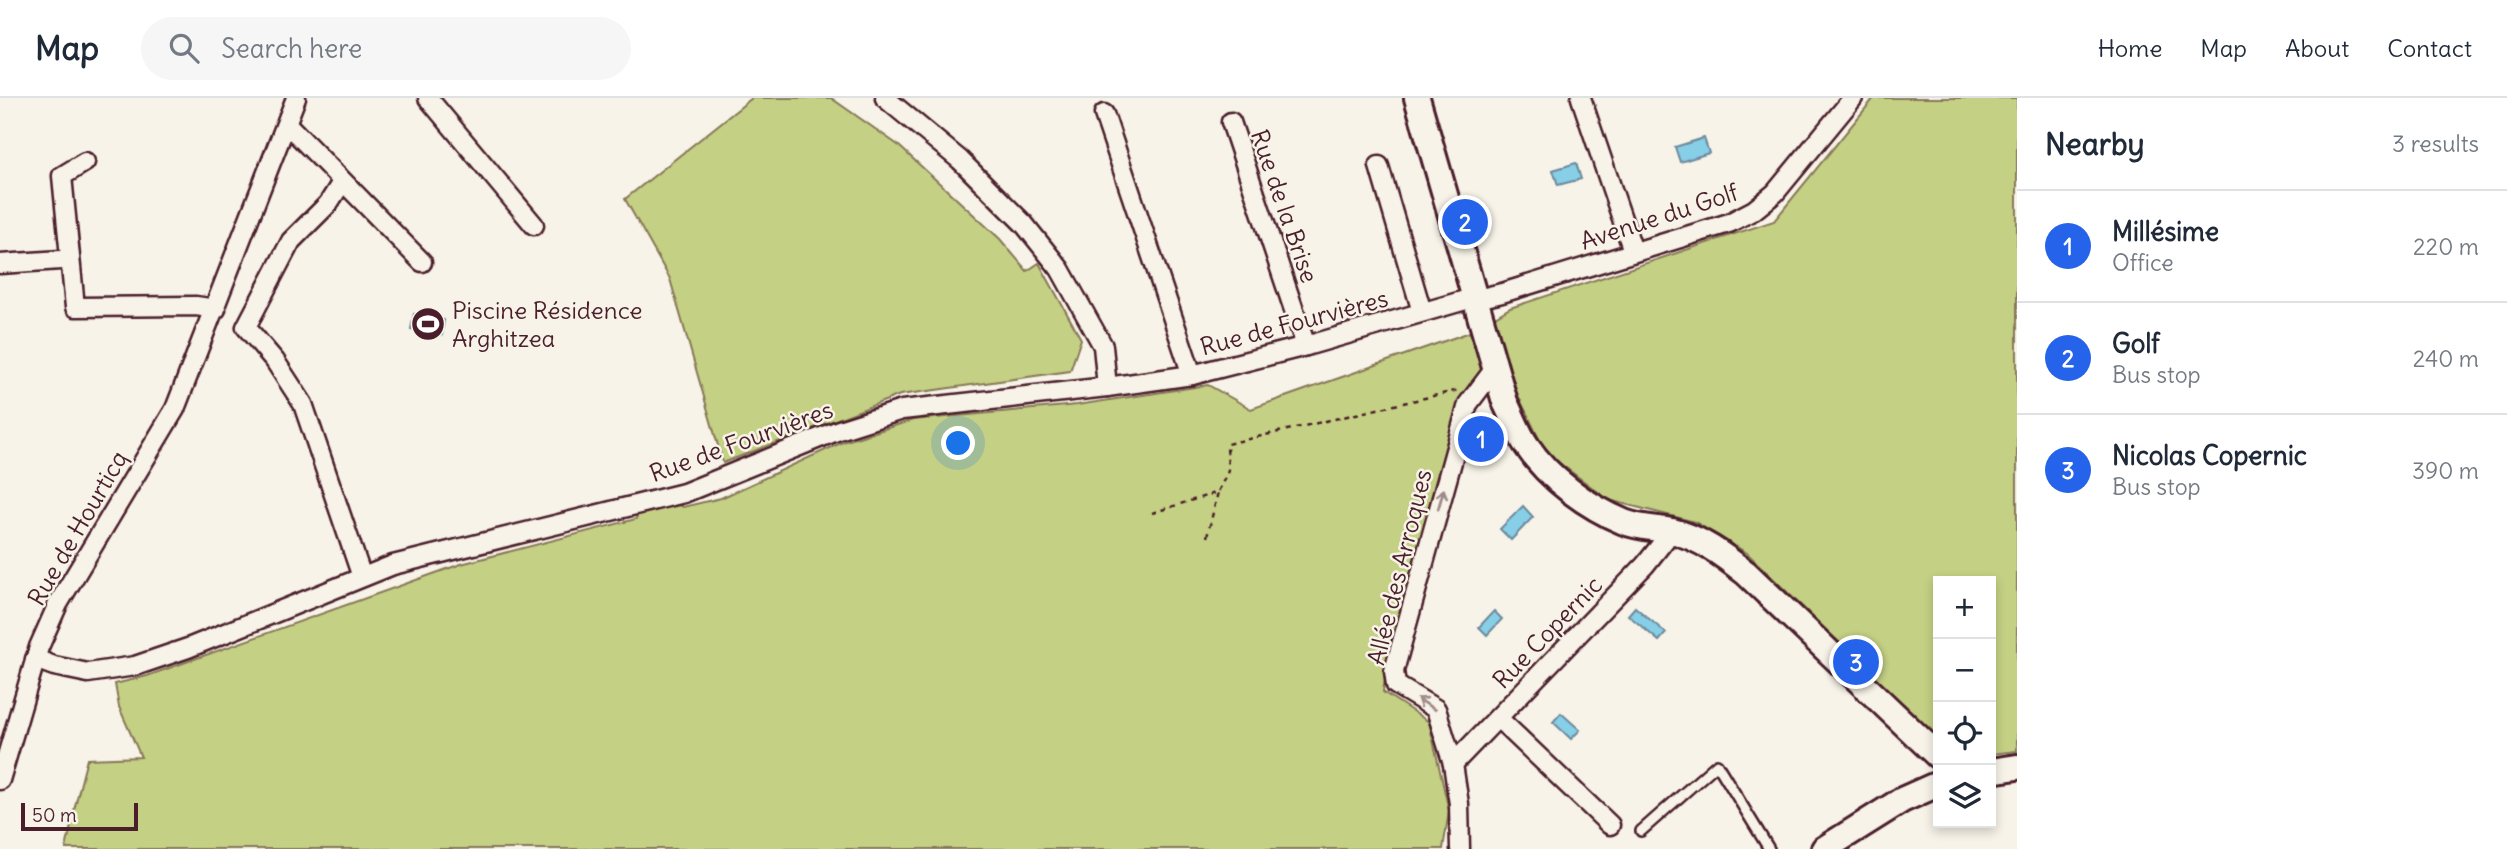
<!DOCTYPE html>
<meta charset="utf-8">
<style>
body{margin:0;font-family:Delius,sans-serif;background:#f6f6f7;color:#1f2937}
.controls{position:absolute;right:21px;bottom:21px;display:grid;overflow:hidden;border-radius:0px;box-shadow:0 4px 10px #0003}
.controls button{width:63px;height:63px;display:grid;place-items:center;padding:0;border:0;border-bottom:2px solid #e0e1e3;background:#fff;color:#1f2937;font:35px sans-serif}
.scale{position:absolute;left:21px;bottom:18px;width:117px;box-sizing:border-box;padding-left:7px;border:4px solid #4a1f2b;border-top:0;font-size:19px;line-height:24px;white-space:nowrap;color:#4a1f2b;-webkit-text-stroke:5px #f7f3e8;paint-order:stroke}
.you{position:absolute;left:959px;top:346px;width:24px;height:24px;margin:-18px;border:5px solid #fff;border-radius:50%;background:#1a73e8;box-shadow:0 0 0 10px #1a73e833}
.badge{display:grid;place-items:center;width:46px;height:46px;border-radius:50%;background:#2563eb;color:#fff;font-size:23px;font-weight:700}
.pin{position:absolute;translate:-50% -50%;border:4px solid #fff;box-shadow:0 2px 7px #0006}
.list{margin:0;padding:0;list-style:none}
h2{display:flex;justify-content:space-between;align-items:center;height:91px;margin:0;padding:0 28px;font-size:30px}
h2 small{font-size:23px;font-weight:400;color:#747a83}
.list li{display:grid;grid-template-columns:46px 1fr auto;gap:21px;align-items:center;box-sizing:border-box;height:112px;padding:0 28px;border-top:2px solid #e0e1e3}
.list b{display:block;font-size:26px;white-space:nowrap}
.list p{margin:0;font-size:23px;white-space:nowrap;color:#747a83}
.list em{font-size:23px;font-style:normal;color:#747a83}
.icon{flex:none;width:38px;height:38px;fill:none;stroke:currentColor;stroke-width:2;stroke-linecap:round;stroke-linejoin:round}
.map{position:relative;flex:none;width:2017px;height:751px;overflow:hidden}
header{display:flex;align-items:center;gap:42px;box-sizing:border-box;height:98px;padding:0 35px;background:#fff;border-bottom:2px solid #e0e1e3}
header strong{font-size:33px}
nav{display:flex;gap:38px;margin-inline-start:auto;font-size:24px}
.search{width:490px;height:63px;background:#f6f6f7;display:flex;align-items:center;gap:18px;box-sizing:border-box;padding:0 24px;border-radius:38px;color:#747a83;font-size:26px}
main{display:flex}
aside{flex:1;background:#fff}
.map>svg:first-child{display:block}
.green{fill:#c4d084;stroke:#877858;stroke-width:2}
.water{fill:#86cfe7;stroke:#6e899c;stroke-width:2}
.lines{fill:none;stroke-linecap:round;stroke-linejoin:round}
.lane-casing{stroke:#4a1f2b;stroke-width:14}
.street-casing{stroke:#4a1f2b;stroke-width:23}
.secondary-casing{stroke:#4a1f2b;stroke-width:30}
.path{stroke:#4a1f2b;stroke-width:2.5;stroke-dasharray:5 5;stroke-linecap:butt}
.lane{stroke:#f7f3e8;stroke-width:9}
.street{stroke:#f7f3e8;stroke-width:18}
.secondary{stroke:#f7f3e8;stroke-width:24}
.oneway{stroke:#a0898a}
.labels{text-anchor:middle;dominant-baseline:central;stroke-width:5;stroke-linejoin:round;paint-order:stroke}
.street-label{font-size:24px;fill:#4a1f2b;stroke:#f7f3e8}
.poi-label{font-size:24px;fill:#4a1f2b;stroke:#f7f3e8;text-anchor:start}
</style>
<header>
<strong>Map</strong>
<div class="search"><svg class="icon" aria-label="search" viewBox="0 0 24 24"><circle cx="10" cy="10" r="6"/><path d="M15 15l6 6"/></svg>Search here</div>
<nav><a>Home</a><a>Map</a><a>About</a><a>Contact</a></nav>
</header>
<main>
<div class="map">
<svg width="2017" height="751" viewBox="0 0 2017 751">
<rect width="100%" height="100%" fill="#f7f3e8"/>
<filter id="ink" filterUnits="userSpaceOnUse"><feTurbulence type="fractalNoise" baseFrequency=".0143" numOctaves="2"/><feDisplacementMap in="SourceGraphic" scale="14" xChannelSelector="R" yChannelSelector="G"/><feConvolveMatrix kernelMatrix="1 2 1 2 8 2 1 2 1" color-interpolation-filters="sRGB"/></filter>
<g filter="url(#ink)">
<g class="green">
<polygon points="752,0 831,0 898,47 1000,141 1027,173 1039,165 1081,241 1070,273 900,297 723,365 670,181 625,101"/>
<polygon points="1874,0 2017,0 2017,653 1991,656 1991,483 1938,483 1938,640 1747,455 1695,424 1609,402 1546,355 1513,287 1463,302 1390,546 1383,594 1429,624 1449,713 1443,751 66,751 75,708 87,661 141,659 119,609 115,586 147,578 461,466 636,421 637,417 645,410 674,405 683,409 721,400 843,344 913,322 1077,307 1208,287 1251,311 1470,234 1510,210 1774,123"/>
</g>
<g class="water">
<polygon points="1704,40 1709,55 1680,64 1675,49"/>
<polygon points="1576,65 1581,81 1558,87 1553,72"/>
<polygon points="414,216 444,222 442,237 411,231"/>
<polygon points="1523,408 1533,419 1511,442 1500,431"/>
<polygon points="1635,509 1666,535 1659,543 1628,517"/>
<polygon points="1494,513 1502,521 1487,537 1479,529"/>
<polygon points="1561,615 1580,632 1571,641 1553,624"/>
</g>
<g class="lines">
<g class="lane-casing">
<polyline id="lane" points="1641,733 1717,666 1769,751"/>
</g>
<g class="street-casing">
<g id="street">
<polyline points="428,0 534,127"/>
<polyline points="885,0 960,62 1024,126 1060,171 1103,248 1107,289"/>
<polyline points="1581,0 1633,153"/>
<polyline points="1104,16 1192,277"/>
<polyline points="1231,24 1306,248"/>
<polyline points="287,26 422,164"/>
<polyline points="85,64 62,78 75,209 196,208 216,211"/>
<polyline points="1379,68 1422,214"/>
<polyline points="342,84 328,106 291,143 246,229 275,263 303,306 362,479"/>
<polyline points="0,166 61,162"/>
<polyline points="35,561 54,568 88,575 135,568 188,550 393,467 684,395 839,332 902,312 1107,289 1192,277 1306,248 1469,201 1477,201 1502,195 1729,125 1754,112 1775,95 1853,0"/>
<polyline points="1498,620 1610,727"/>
<polyline points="1453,666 1645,467 1672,433"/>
<polyline points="0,682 39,549 58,506 175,311 296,0"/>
<polyline points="1460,751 1459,706 1453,666 1436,611 1396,587 1394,573 1468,306 1496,269"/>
</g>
</g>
<g class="secondary-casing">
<g id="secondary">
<path d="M1417 0 1505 304C1512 318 1518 335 1527 348 1549 381 1588 409 1624 424 1639 430 1656 430 1672 433 1701 440 1723 457 1746 475L1938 658"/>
<polyline points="1991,673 2017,669"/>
<polyline points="1824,751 1902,702 1938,686"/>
</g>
</g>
<g class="path">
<polyline points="1152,415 1218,394 1228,373 1227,346 1459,292"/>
<polyline points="1207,439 1218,394"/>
</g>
<use href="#lane" class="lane"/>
<use href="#street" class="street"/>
<use href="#secondary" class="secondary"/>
</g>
<defs><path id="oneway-shaft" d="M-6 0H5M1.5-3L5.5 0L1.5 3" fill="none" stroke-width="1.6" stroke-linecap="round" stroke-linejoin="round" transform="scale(1.75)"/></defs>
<g class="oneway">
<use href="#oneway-shaft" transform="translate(1441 401) rotate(-74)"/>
<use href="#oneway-shaft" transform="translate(1426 606) rotate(-146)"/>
</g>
</g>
<defs>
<g id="stadium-disc" transform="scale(1.75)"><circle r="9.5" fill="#4a1f2b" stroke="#f7f3e8"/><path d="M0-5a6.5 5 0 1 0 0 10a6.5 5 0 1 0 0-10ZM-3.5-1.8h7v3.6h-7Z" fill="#fff"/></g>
</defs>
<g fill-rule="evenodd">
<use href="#stadium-disc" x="428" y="226"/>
</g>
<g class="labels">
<g class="street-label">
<text transform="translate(1285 108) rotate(71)">Rue de la Brise</text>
<text transform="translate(1659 118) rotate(-18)">Avenue du Golf</text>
<text transform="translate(1294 224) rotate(-15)">Rue de Fourvières</text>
<text transform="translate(741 343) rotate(-20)">Rue de Fourvières</text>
<text transform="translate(77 430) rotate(-60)">Rue de Hourticq</text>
<text transform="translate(1399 469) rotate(-76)">Allée des Arroques</text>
<text transform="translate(1547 534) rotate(-46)">Rue Copernic</text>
</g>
<g class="poi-label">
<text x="452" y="212">Piscine Résidence<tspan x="452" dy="28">Arghitzea</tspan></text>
</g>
</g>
</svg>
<div class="controls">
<button>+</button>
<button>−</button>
<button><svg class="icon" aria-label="locate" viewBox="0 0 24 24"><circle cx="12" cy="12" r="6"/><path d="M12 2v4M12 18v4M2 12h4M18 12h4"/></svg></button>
<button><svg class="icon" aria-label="layers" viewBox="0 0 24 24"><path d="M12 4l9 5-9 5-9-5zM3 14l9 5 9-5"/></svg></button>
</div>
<div class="scale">50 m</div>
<div class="you"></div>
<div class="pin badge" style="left:1481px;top:341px">1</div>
<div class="pin badge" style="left:1465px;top:124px">2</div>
<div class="pin badge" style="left:1856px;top:564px">3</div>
</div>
<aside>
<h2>Nearby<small>3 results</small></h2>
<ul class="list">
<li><span class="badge">1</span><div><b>Millésime</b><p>Office</p></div><em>220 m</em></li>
<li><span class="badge">2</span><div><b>Golf</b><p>Bus stop</p></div><em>240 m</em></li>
<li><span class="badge">3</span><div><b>Nicolas Copernic</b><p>Bus stop</p></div><em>390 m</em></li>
</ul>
</aside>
</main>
